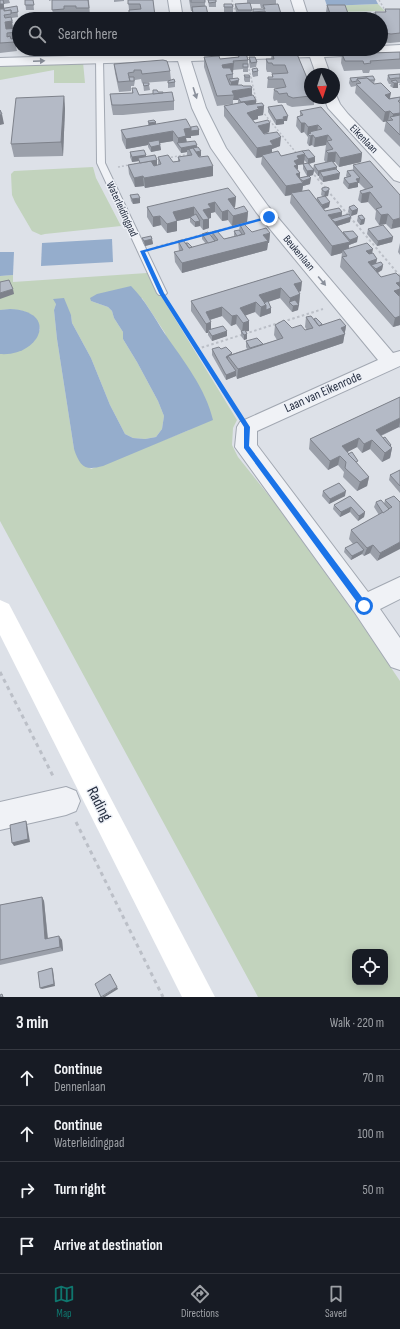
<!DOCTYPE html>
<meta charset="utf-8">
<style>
body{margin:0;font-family:"Sofia Sans Condensed",sans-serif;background:#242831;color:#f1f3f6}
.controls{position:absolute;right:12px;bottom:12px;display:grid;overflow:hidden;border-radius:8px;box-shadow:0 2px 10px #0003}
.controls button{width:36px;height:36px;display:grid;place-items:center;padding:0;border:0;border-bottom:1px solid #363941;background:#171b24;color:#f1f3f6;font:20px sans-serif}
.compass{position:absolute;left:304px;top:68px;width:36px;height:36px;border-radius:50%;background:#171b24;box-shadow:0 2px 10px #0003;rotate:177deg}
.stop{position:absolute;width:12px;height:12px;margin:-9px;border:3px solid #1a73e8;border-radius:50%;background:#fff}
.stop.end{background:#1a73e8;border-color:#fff;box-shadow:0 1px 4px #0008}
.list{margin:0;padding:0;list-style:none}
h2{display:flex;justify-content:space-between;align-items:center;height:52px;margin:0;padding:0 16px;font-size:17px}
h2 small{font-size:13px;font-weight:400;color:#9ea1a6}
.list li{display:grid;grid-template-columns:26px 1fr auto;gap:12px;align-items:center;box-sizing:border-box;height:56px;padding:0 16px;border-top:1px solid #363941}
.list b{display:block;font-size:15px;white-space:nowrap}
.list p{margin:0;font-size:13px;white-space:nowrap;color:#9ea1a6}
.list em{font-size:13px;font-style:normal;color:#9ea1a6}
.icon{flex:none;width:22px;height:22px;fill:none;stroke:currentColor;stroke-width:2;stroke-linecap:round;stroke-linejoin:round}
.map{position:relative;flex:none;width:400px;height:997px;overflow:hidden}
.search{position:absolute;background:#171b24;box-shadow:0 2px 10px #0003;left:12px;right:12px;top:12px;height:44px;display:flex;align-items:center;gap:10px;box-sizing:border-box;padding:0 14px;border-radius:22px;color:#9ea1a6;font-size:15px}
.sheet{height:276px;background:#171b24}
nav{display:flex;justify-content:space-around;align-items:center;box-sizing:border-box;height:56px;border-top:1px solid #363941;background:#171b24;font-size:11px;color:#9ea1a6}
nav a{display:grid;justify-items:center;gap:2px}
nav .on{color:#0f766e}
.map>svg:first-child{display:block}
.green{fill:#c2d3bd;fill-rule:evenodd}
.water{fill:#95adcc}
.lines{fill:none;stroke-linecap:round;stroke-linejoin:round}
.lane-casing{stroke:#a2a8b2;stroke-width:2}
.street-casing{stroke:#a2a8b2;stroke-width:2}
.path-far3{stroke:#bbbfc7;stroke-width:1.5;stroke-dasharray:2 2;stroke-linecap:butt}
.path-far2{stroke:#bbbfc7;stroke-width:2;stroke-dasharray:2.5 2.5;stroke-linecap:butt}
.path-far1{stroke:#bbbfc7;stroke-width:2.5;stroke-dasharray:3 3;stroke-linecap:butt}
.path{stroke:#bbbfc7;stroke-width:3;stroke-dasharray:4 4;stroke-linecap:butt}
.lane{fill:#f0f2f6;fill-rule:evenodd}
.street{fill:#f0f2f6;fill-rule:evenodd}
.secondary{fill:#fff;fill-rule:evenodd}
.wall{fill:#9ba0aa;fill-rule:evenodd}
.shaded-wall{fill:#7e828b}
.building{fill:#b4bac6;stroke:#7e828b}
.oneway{fill:#8a909b}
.route{fill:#1a73e8}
.labels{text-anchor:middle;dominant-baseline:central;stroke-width:3;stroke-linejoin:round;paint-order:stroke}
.far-street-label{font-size:11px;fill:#252e40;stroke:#edf0f6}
.street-label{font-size:13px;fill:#252e40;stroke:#edf0f6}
.near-street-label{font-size:16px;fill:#252e40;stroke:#edf0f6}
</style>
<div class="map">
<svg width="400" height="997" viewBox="0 0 400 997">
<rect width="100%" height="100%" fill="#dde1e8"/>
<g class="green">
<polygon points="378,4 385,11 330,12 327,6"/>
<polygon points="83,62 85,83 54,83 54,70 0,80 0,65"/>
<polygon points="93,167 96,178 121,226 45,234 41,235 32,231 15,202 12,195 11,174 14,171"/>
<path d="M147 273 237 420 233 428 232 445 238 457 274 502 352 610 400 681V997H258L0 521V354H4L40 330C38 310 16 308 0 310V276L13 275V282ZM142 298 165 333 189 430 91 469 74 449 57 339 54 310 56 304 71 315 72 323 91 358 110 405 125 434 133 438 145 439 156 437 162 429 164 416 158 401 137 362 123 339V332L114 318 112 311 108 307 91 301ZM355 952H385V982H355Z"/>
</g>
<g class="water">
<polygon points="325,0 376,0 378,4 327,6"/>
<polygon points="112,239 113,262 41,266 42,243"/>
<polygon points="0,252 14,252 13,275 0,276"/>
<path d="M131 286C145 300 154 317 165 334 183 360 206 389 213 420L103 466C85 471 80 467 74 449L57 339 54 310 56 304 53 299 64 298 71 315 72 323 91 358 110 405 125 434 133 438 145 439 156 437 162 429 164 416 158 401 137 362 123 339V332L114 318 112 311 108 307 91 301 90 298 97 294Z"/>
<path d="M10 309C60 311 40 357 0 354V310Z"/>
</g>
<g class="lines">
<g class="lane-casing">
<polygon id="lane" points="96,57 99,57 103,59 105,163 167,293 165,295 159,295 157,293 97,163"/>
</g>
<g class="street-casing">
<g id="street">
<polygon points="168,0 180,0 183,19 171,19"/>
<polygon points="291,0 303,0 309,19 297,19"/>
<polygon points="400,45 400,53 324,57 330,74 316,74 310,57 191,61 206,108 226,148 268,206 393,353 400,351 400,366 257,431 257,445 368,592 400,577 400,599 380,609 400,638 400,670 391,667 355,613 235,447 237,427 240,422 378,360 256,212 211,148 192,108 178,61 0,66 0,58 175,53 174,49 188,49 189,53 307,49 381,49 381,46"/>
<polygon points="334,94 336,95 340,104 348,114 400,168 400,182 394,180 328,108 324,98 334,98"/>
<polygon points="66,787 76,791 80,801 76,811 66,815 0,830 0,802"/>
</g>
</g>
<g class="path-far3">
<polyline points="232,0 237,19"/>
<polyline points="379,0 386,12"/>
<polyline points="345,14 378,13"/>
<polyline points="249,69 257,104 259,106"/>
<polyline points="262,111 298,155"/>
<polyline points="167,158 190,154"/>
<polyline points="118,167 140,163"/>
</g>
<g class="path-far2">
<polyline points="311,171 400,276"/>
<polyline points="156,247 250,222"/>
<polyline points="168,303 220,386"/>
<polyline points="197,349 323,309"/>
</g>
<polyline class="path-far1" points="219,385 236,411"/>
<g class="path">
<polyline points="0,672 54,778"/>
<polyline points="76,822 163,997"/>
</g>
<use href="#lane" class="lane"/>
<use href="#street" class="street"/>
<polygon class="secondary" points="0,600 9,604 215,997 182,997 0,635"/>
</g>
<g class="wall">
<polygon points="0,0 9,0 10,3 4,4 4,8 17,6 18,17 12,18 13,23 12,23 13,28 19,28 19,41 15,42 17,51 0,53"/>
<polygon points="25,0 33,0 34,10 26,10"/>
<polygon points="49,0 89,0 90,17 77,18 77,15 65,15 65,18 53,19 52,0 49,1"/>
<polygon points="114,0 124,0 124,1 114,2"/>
<polygon points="128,0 153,0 155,19 130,19"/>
<polygon points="189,0 205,0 205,6 209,19 192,19 192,11 191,11"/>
<polygon points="208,0 216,0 216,7 209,7"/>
<polygon points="247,0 276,0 276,5 282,17 282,19 252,19 253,9 263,9 263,8 261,8 260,4 250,4 252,10 251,15 237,15 235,8 235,4 247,3"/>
<polygon points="224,4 233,7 233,12 224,12"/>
<polygon points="327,5 350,19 325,19"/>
<polygon points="385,9 400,9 400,42 390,43 382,42 381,40 381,19 374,19 375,12 385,12"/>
<polygon points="222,14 222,19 210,19 210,16"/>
<polygon points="62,49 157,49 157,50 62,52"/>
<polygon points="272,52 281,55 310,85 310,98 314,98 314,105 292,107 287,105 286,103 278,103 277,100 274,101 273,98 274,89 280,88 267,88 268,77 272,77 272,74 271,72 267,72 266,69 266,59 271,59"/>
<polygon points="400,52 400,69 370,70 369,73 363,73 362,70 344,71 341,63 342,54"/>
<path d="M238 53 248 60V72H243V69L233 70V72H232L233 74V79L238 85 243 86 256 100V104L264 106 263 115 258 116V119L253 120 255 123H270L269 132 264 134 280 146 272 149V152L281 156 302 151 315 157V162L309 164 313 169 314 165 326 163 324 160 326 145 314 147 312 145 309 146 307 143 308 137 304 132 301 133 296 126 297 117 300 116V111L362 153 361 162 339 167 335 162H333L337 167 336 170 339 179 323 182 319 178V176H318L314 171 313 175 309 176 310 184 303 186 302 191 316 200 317 198 324 197 321 195 322 188 329 190 328 196H325L329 207 324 209 325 211 342 212V216L350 222 337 226 343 234V232L357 242 349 245V249L372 254 377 259 376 263 383 265 382 270 378 273 381 277 400 276V325L393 327 340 267 342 253 331 256 290 203 291 195 285 196 261 164 262 157 256 158 224 116V106L238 103V100H233V104L217 106 204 67V57L220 59 238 57ZM304 160 307 163 303 164V169L307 176 300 178V173L297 169H298V165L304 164Z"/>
<polygon points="249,57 257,62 256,67 250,68 249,62"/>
<polygon points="114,64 170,71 171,80 175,82 175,87 168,88 168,81 142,83 141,79 135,80 134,86 131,86 131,91 119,92 115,73"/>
<polygon points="252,69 258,71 258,76 253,77 252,74"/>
<polygon points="400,74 400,85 399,85 400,83 398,83 398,88 393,88 390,86 391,84 389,84 387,80 388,75"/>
<polygon points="244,75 250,77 250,82 245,82 244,80"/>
<polygon points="350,78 375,80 374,84 390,98 400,97 400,147 384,131 386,121 388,121 383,122 355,93 356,86 351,87 349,83"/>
<polygon points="143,83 149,85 150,90 144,91"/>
<polygon points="132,88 139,95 153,94 158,92 163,93 174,101 174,110 123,115 113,115 111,104 110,94 132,93"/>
<polygon points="64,96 65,109 63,156 14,157 11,144"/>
<polygon points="268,107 287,121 284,121 284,124 276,125 268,112"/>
<polygon points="148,121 156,124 191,127 199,135 191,136 191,138 186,138 187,142 197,148 201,156 199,157 213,176 145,188 144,186 135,187 129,174 128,165 139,163 139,161 132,162 130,157 130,152 146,155 146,157 157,160 157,165 158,165 158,157 173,162 178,161 178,157 187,156 187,152 181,153 173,141 160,143 161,150 151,152 148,147 148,145 126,149 122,140 121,130 148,126"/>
<polygon points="353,165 400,195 391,229 386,224 379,225 375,219 376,211 368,202 361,203 358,200 360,191 365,189 359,183 358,183 358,187 348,189 343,183 344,178 347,177 346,176 347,171 353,170"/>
<polygon points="130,195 140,203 133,204 131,201"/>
<polygon points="236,197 235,207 234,207 235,209 248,212 247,222 232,226 228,220 222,221 215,212 211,213 211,218 209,218 209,228 203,230 200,226 195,227 190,222 190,218 177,221 177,231 167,233 161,225 153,227 147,217 147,207"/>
<polygon points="349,207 358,209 357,214 351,216 348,212"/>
<polygon points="358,216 365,219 364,224 360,225 357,221"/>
<polygon points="240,225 252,232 270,233 269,243 268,243 267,250 182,273 175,262 174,252 179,251 178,241 186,243 192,247 206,244 202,239 202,234 211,236 212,232 224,239 234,236 234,231 239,230"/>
<polygon points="368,229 393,237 392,242 377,246 367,234"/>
<polygon points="142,238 152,239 153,244 145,246 143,243"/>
<polygon points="400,243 400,255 398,252"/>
<polygon points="293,270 301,291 299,292 300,294 299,304 298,304 298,310 292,312 280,298 268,302 271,308 271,313 260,317 255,312 245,315 249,321 249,331 246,331 247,339 244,340 241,336 241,331 236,324 231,326 222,316 210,320 211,329 227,336 212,341 208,335 208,333 206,333 191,311 191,301"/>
<polygon points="306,317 314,319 322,324 346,326 343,343 237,379 236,376 226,380 212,355 212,349 221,349 232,353 232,354 247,349 246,347 246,341 263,344 277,340 274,335 275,325 305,330 307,330 305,327"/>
<polygon points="400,397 400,428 399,427 381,436 392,448 390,458 382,462 370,449 362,453 357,447 347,452 369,477 367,486 357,491 343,477 344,472 338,465 328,470 309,449 310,439"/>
<polygon points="400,470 400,493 389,480 390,475"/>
<polygon points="323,491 345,496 329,504 322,496"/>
<polygon points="350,496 365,512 364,517 358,521 350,512 340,517 333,509 334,505"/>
<polygon points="385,500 400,502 377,561 370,553 364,556 362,554 351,560 344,552 345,548 353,544 349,539 351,530 379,515 374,507 376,502 384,504"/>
<polygon points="42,897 44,901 48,938 62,940 63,951 0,965 0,905"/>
</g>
<g class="shaded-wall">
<polygon points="3,0 5,13 0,12 0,4"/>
<polygon points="12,21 13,30 7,33 5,22"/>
<polygon points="234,63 233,72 222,74 222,65"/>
<polygon points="239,80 238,85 231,86 231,82"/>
<polygon points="394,83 398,83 398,88 393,88"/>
<polygon points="252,88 252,98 238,98 238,100 233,100 234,95 232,91"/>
<polygon points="391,93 389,103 385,95"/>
<polygon points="64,96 65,109 63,156 61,142"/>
<polygon points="256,100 256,105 241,107 241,102"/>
<polygon points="264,106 263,115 258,116 258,119 247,122 247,113 257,107"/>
<polygon points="390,111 388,121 383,122 385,112"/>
<polygon points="400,113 400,122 393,120 392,119 393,114"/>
<polygon points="2,114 4,124 0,125 0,115"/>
<polygon points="288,116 287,121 284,121 284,124 276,125 276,120 283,117"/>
<polygon points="156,122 156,127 149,128 149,123"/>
<polygon points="270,123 269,132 257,136 258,126"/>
<polygon points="301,123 305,123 304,132 301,133"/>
<polygon points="318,125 317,134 313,135 312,145 309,146 311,133 309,132 309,135 308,134 307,137 308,127"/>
<polygon points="191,128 199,130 199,135 191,136 191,138 186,138 187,146 178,144 178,138 184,129"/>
<polygon points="173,131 173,141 149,145 148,142 148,145 126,149 126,139"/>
<polygon points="328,135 326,145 314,147 315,138"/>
<polygon points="281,137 280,146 272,149 272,154 262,155 262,157 256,158 257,148 270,141"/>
<polygon points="160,145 161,150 151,152 151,147"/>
<polygon points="197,145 197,150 187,150 187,152 181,153 181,148"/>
<polygon points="201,151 201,156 192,158 192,155 191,153"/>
<polygon points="336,152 335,162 327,163 328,153"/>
<polygon points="362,153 361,162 339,167 340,158"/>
<polygon points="305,154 304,164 298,165 298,169 297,169 300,173 300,178 295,184 294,161 297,156"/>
<polygon points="146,155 146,160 138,158 139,161 132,162 132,157"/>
<polygon points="315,157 315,162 308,164 308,159"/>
<polygon points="157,160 157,165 141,168 140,163"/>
<polygon points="213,166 213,176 145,188 144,178"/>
<polygon points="337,167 336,172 320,172 319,176 318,176 318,171"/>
<polygon points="314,170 313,175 307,177 307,171"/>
<polygon points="340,173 339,179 323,182 323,177"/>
<polygon points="143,176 144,186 135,187 134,178"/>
<polygon points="311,178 310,184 303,186 302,192 291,193 291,195 285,196 286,186 303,183 303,181"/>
<polygon points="360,178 359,183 358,183 358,187 348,189 349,184 356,179"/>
<polygon points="329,190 328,196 324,197 325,192"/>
<polygon points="370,192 368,202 361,203 362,194"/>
<polygon points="236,197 235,207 227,209 228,199"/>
<polygon points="140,198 140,203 133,204 132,199"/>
<polygon points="215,202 215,212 211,213 211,218 203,220 203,210 208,204"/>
<polygon points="330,202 329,207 321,210 322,205"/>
<polygon points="194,207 194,217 190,217 190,218 177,221 177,231 167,233 167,224 173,212"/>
<polygon points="358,209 357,214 351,216 352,211"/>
<polygon points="228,210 228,220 222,221 222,212"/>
<polygon points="248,212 247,222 232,226 233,216"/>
<polygon points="342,212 341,220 351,217 350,222 334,227 335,222 328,215"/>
<polygon points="388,214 386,224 379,225 381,215"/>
<polygon points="160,216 161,225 153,227 153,217"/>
<polygon points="400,218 400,227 391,229 393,220"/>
<polygon points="209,219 209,228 203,230 203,220"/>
<polygon points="365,219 364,224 360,225 361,220"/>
<polygon points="200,221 200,226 195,227 195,222"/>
<polygon points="270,233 269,243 268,243 267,250 182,273 182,263"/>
<polygon points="358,237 357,242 349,245 348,252 343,250 342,253 331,256 332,246 349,242 350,240"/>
<polygon points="393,237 392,242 377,246 378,241"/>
<polygon points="152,239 153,244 145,246 144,241"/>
<polygon points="373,249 371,259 366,251"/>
<polygon points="377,259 375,268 371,265 370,270 368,262"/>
<polygon points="383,265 382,270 375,274 376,269"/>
<polygon points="302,282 301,291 293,294 294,284"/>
<polygon points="400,282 400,294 399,298 392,300 396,283"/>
<polygon points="281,288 280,298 258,305 259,295"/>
<polygon points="13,289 14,294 0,299 0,293"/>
<polygon points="300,294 299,304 293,306 289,302 289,307 290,298"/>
<polygon points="256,302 255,312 239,318 240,308"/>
<polygon points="266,305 271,308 271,313 260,317 261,307"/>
<polygon points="299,305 298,310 292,312 293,306"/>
<polygon points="222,307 222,316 206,321 206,312"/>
<polygon points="237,315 236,324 231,326 232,316"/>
<polygon points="400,316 400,325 393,327 395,318"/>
<polygon points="249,321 249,331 242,332 243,323"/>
<polygon points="211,322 211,332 208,330 208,333 206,333 206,324"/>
<polygon points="346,326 343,343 237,379 238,369"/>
<polygon points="227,331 227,336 212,341 212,336"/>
<polygon points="247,334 247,339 244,340 244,335"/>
<polygon points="232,353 232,358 228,356 228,360 226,357"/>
<polygon points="236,371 236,376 226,380 226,375"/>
<polygon points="400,418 400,422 399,427 373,439 376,430"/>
<polygon points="359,438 357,447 340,456 342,446"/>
<polygon points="372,440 370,449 362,453 364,444"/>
<polygon points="391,445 390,450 392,448 390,458 382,462 386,448"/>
<polygon points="340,456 338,465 328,470 330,461"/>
<polygon points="369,477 367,486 357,491 360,482"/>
<polygon points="346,491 345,496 329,504 330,499"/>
<polygon points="351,507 350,512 340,517 341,512"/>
<polygon points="365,512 364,517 358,521 359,516"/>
<polygon points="400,542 400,549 377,561 380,553"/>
<polygon points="373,545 370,553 364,556 367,548"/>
<polygon points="364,550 362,554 351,560 352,556"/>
<polygon points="26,821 27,824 30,842 14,846 12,843"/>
<polygon points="42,897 44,901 48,943 45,939"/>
<polygon points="59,936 62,940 63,951 60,947"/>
<polygon points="52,968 53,970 55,986 42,989 40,988"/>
<polygon points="117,987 118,989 105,997 102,997"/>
</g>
<g class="building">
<polygon points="0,0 3,0 4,4 0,4"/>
<polygon points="25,0 33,0 34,5 25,5"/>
<polygon points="52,0 88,0 89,8 76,8 76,6 64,6 64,9 52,10"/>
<polygon points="128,0 153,0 155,16 149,17 149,19 132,19 132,14 129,14 129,10 141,9 140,4 128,4"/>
<rect x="191" y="0" width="14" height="2"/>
<polygon points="208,0 216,0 216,2 209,3"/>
<polygon points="250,3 252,10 238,10 235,4"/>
<polygon points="224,4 232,4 233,7 224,7"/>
<polygon points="278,4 282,17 267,18 265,11 253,12 253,9 265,9 263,5"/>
<polygon points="327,5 345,5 350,19 332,19"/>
<polygon points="17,6 18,12 11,13 11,10 4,11 4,9 0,9"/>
<polygon points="206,6 209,19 194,19 192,7"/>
<polygon points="0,9 4,9 4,11 11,10 11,14 4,15 5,18 11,17 12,21 5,22 6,29 19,28 19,32 7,33 7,37 10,36 11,39 15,38 15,42 0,43"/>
<polygon points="385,9 400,9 400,33 391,34 384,33 381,27 381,19 378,19 375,12 386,12"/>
<polygon points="211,13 222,14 222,15 210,16"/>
<polygon points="33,16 34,19 27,19 26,17"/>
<polygon points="128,16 128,19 117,19 117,17"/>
<rect x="253" y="16" width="8" height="2"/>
<polygon points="280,51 281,55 297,54 310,85 310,96 293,98 288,96 287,93 279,94 277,91 275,91 274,89 286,87 283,79 268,79 268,77 273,77 272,74 288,73 285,65 273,65 272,63 268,63 266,59 274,59 272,52"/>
<polygon points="400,52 400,59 370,61 371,63 364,64 363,61 345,61 342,54"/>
<polygon points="238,53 246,53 248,60 233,61 234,63 222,65 223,68 230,68 233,74 226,75 230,85 242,85 243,86 251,86 252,88 232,91 234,95 217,96 204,57 219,56 220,59 239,57"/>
<polygon points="249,57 255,57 257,62 251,63"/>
<polygon points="163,60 167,61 170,71 142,74 141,70 134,70 134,72 128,73 130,81 118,82 114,64"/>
<rect x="243" y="64" width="5" height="3"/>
<polygon points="257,68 258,71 253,72 252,69"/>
<polygon points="400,74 400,78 396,78 390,79 388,75"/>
<polygon points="244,75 249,75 250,77 245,77"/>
<polygon points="373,76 375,80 370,80 367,78 357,79 357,81 352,82 350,78"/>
<polygon points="129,77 134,77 134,81 130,81"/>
<polygon points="238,78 239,80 231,82 229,79"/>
<polygon points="367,78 374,84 381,83 391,93 385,95 389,99 400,97 400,100 398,101 400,103 400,113 393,114 390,111 385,112 356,84 361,83 357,79"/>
<polygon points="174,79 175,82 168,83 168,81"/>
<polygon points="396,80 398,83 394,83 391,81"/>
<polygon points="143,83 149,83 149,85 144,86"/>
<polygon points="132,88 136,88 139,95 172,92 174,101 122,105 112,105 110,94 133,93"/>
<polygon points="153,90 157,90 158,92 163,92 163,93 153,94"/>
<polygon points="253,95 256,100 241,102 238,98"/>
<polygon points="64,96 61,142 11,144 16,98"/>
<polygon points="244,102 247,105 262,103 264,106 257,107 259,109 247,113 255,123 268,120 270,123 258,126 264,134 277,132 281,137 270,141 273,145 257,148 224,106"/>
<polygon points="282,105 288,116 283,117 284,119 276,120 268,107"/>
<polygon points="321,107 362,153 340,158 336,152 328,153 326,151 333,149 327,141 332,140 328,135 315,138 313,135 310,136 308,134 311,133 309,132 322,129 318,125 308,127 305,123 301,123 297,117 303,115 300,111"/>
<polygon points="0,110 2,114 0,115"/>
<polygon points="400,115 400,135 386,121 393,120 390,117"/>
<polygon points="186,119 191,128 184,129 186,136 178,138 173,131 126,139 121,130"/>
<polygon points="154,120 156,122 149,123 148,121"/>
<polygon points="197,126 199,130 191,131 191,127"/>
<polygon points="159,140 160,145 151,147 148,142"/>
<polygon points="195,141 197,145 181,148 177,143"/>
<polygon points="198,147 201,151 196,152 193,148"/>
<polygon points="193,148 199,157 208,156 213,166 144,178 143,176 134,178 128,165 151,161 154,166 161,164 158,157 168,155 173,162 180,161 178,157 192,155 189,149"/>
<polygon points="144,150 146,155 132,157 130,152"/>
<polygon points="309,150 315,157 308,159 302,151"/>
<polygon points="278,151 281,156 302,151 305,154 297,156 299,159 294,161 297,165 294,166 300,173 296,174 303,183 286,186 262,155"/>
<polygon points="155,155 157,160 140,163 138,158"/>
<polygon points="332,161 337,167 318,171 314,165"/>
<polygon points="370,161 400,195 400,218 393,220 388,214 381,215 376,209 382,207 370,192 362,194 360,191 373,187 353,165"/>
<polygon points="308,163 314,170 307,171 303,164"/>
<polygon points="336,169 340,173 323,177 320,172"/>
<polygon points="353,170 360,178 356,179 358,182 349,184 344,178 351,176 347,171"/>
<polygon points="309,176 311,178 303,181 299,178"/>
<polygon points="326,187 329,188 329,190 325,192 322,190 322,188"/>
<polygon points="228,188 236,197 228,199 235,209 244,206 248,212 233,216 228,210 222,212 215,202 208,204 211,208 203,210 209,219 203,220 194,207 173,212 177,221 167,224 160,216 153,217 147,207"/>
<polygon points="309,190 325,211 339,208 342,212 328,215 350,242 332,246 291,193"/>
<polygon points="138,194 140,198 132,199 130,195"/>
<polygon points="325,196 330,202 322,205 317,198"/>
<polygon points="354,205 358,209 352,211 349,207"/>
<polygon points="196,214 200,221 195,222 190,217"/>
<polygon points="349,214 351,217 335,222 331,219"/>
<polygon points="362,215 365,219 361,220 358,216"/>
<polygon points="244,224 252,232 266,228 270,233 263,235 268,241 182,263 174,252 183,250 178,241 183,240 189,248 218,240 212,232 217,231 224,239 245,234 240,225"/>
<polygon points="383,225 393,237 378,241 368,229"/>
<polygon points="239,230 242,234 237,236 234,231"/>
<polygon points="353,231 358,237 350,240 343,232"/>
<polygon points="208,232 215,241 208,243 202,234"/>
<polygon points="151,236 152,239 144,241 142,238"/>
<polygon points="186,243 188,243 192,247 189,248"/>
<polygon points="367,243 373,249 366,251 369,254 373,253 377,259 368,262 381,277 396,273 399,276 400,276 400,282 396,283 400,287 400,289 394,291 399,296 400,296 400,316 395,318 342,257 347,256 343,250"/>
<polygon points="381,262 383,265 376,269 371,265"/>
<polygon points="293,270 302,282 294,284 300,294 290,298 281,288 259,295 266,305 261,307 256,302 240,308 249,321 243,323 237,315 232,316 222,307 206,312 211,322 206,324 191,301"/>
<polygon points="9,280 13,289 0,293 0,282"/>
<polygon points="295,300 299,305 293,306 289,302"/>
<polygon points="268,301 271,308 266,310 266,305 264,303"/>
<polygon points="311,316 319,326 340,319 346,326 341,328 345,334 238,369 228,356 283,338 275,325 284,320 292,328 301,325 305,330 313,328 306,317"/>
<polygon points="316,318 322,324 319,326 314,319"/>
<polygon points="223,326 227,331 212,336 208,330"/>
<polygon points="245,330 247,334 244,335 241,331"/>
<polygon points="257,338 263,344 250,348 246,341"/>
<polygon points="219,347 221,349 226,347 232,353 226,357 236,371 226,375 212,349"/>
<polygon points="400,397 400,418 376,430 392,448 385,453 372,440 364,444 359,438 342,446 369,477 360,482 345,468 346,462 340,456 330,461 310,439"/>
<polygon points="385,437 391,445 390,446 383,438"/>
<polygon points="352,452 358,461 356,462 348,454"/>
<polygon points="400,470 400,486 390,475"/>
<polygon points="339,483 346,491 330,499 323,491"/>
<polygon points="350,496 365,512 359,516 351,507 341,512 334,505"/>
<polygon points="394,496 400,502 400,542 380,553 373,545 367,548 351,530 392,507 385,500"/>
<polygon points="381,500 389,509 383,513 376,502"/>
<polygon points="357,542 364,550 352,556 345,548"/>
<polygon points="26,821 28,839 12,843 10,825"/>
<polygon points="42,897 45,939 59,936 60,947 0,960 0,905"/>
<polygon points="52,968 54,984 40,988 38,972"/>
<polygon points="110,974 117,987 101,997 95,984"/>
<polygon points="2,994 3,997 0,997 0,995"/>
</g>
<defs><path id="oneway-solid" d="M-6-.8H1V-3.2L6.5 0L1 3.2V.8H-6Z"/></defs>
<g class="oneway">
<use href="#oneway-solid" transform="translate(39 61) rotate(-2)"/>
<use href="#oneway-solid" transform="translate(195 93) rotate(72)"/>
<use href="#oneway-solid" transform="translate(322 281) rotate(50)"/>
</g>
<polygon class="route" points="269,216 271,218 145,252 164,293 250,427 249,446 367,604 367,609 362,609 244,448 244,427 159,293 140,251"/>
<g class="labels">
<g class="far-street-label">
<text transform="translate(364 139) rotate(46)">Eikenlaan</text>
<text transform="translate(122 209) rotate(65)">Waterleidingpad</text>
<text transform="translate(299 253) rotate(50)">Beukenlaan</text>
</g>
<g class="street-label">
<text transform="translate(323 392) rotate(-24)">Laan van Eikenrode</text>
</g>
<g class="near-street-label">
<text transform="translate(99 804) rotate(63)">Rading</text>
</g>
</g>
</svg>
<div class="controls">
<button><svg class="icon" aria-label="locate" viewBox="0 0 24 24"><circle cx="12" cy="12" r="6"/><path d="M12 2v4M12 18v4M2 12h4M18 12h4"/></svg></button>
</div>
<svg class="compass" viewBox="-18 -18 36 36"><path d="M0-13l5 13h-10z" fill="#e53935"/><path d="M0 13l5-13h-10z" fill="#9ea1a6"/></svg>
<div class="stop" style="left:364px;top:606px"></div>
<div class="stop end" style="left:269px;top:217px"></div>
<div class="search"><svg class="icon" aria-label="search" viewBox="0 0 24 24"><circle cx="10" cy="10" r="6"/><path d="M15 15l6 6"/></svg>Search here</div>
</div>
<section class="sheet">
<h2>3 min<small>Walk · 220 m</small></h2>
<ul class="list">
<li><svg class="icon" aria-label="ahead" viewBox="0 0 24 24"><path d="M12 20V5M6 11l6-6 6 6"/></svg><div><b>Continue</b><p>Dennenlaan</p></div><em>70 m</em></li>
<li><svg class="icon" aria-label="ahead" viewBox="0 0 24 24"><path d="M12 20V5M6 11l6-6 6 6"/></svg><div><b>Continue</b><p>Waterleidingpad</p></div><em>100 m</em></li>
<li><svg class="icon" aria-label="right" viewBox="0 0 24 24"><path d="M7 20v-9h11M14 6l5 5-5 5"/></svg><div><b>Turn right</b></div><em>50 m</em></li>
<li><svg class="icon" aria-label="arrive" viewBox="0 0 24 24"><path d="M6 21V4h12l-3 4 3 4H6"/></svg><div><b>Arrive at destination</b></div></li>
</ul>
</section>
<nav>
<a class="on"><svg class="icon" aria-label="map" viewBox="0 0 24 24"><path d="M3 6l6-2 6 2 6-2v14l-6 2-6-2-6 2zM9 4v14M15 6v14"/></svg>Map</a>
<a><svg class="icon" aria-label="directions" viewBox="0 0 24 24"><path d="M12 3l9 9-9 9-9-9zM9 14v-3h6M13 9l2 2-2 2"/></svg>Directions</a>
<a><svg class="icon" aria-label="saved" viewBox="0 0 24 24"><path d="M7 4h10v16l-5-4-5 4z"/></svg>Saved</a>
</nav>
